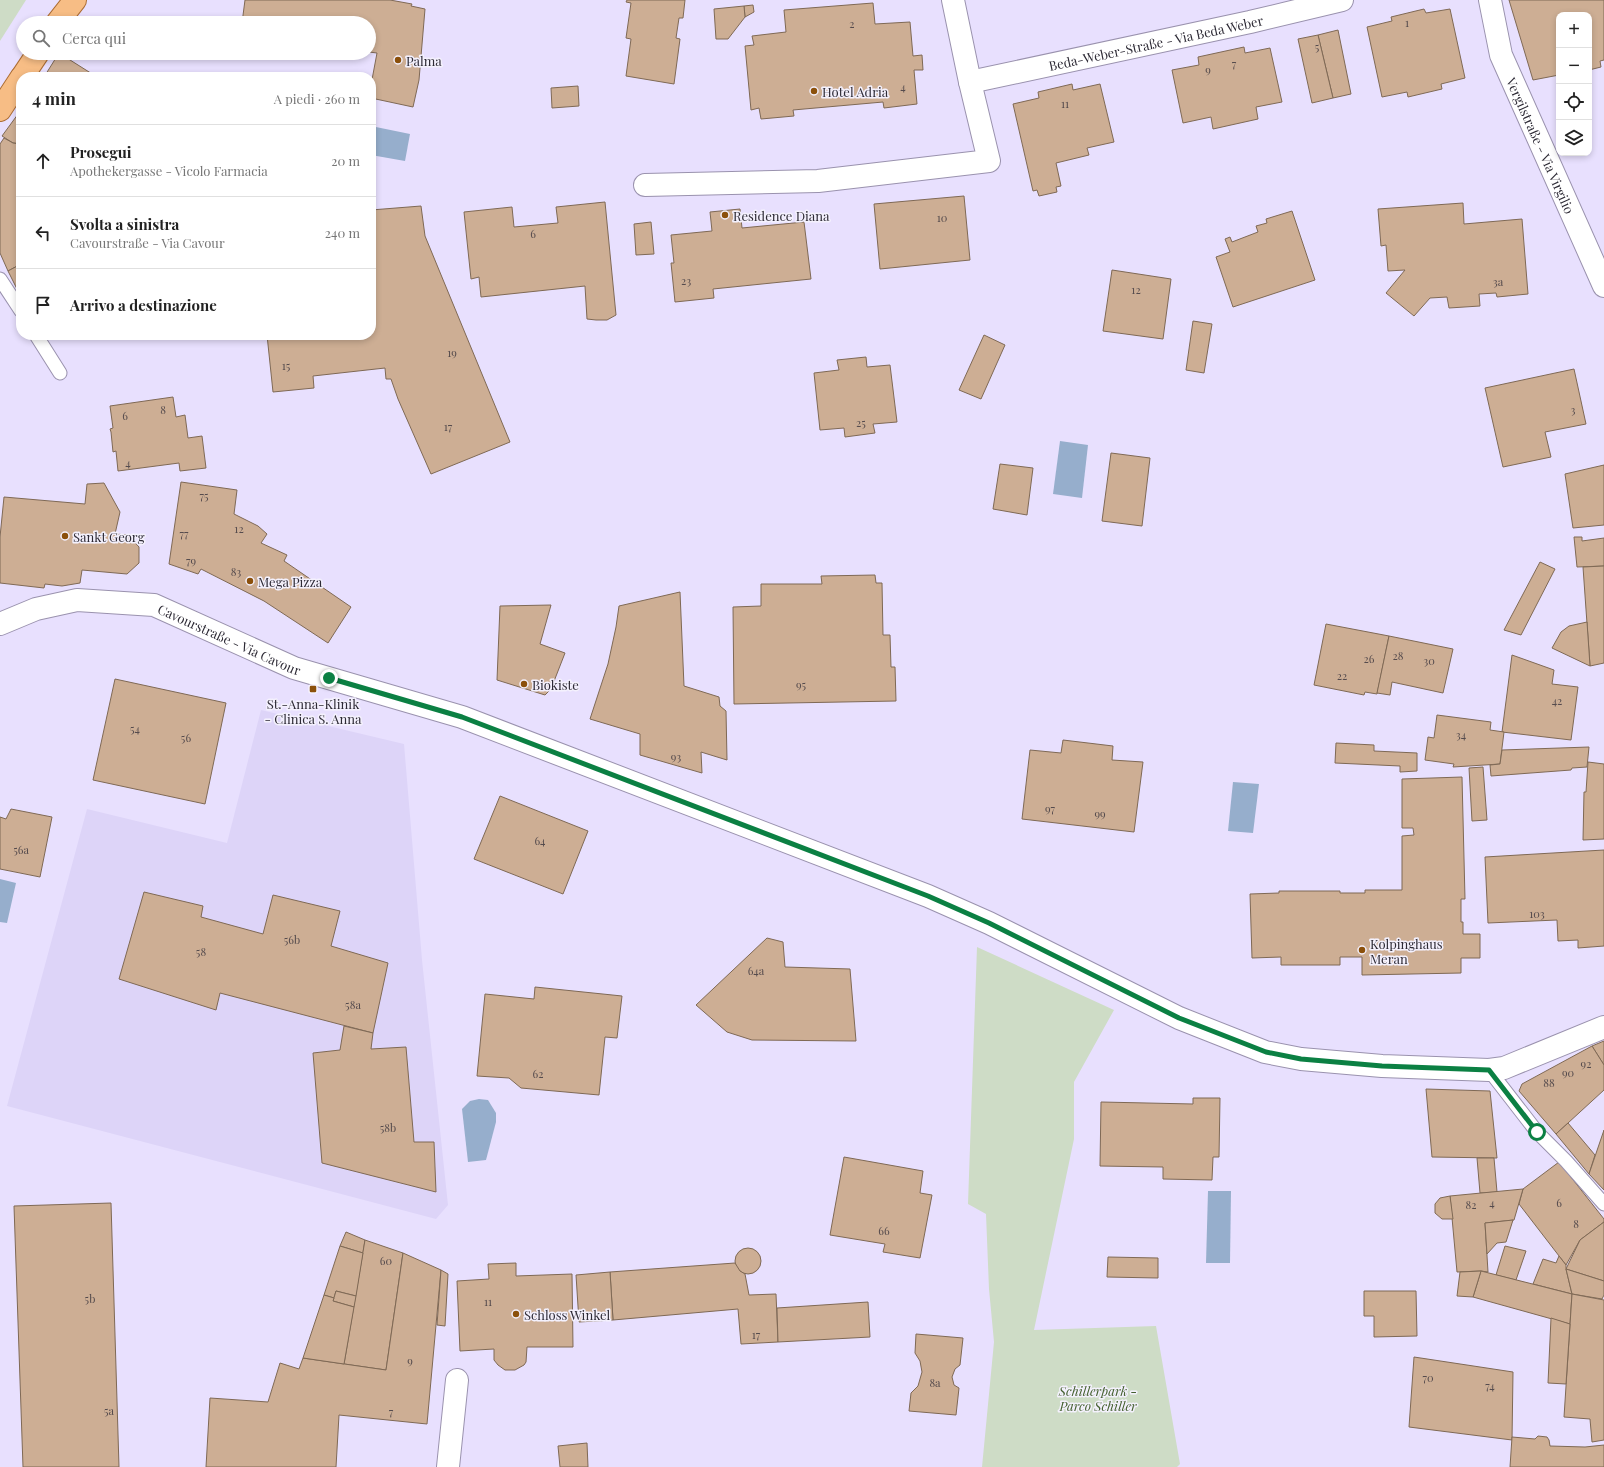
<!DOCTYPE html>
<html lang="it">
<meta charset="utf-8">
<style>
body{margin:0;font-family:"Playfair Display",serif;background:#f6f6f6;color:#222}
.controls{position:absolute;right:12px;top:12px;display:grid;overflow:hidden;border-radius:8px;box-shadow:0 2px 6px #0003}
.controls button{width:36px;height:36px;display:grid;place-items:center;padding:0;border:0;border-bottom:1px solid #e0e0e0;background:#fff;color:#222;font:20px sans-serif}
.stop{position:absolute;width:12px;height:12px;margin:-9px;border:3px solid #0b8043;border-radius:50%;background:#fff}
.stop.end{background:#0b8043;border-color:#fff;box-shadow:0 1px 4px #0008}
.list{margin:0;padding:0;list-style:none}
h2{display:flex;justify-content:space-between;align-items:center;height:52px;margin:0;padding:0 16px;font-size:17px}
h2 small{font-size:13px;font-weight:400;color:#767676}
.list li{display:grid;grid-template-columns:26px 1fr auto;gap:12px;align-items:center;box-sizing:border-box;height:72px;padding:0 16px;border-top:1px solid #e0e0e0}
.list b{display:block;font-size:15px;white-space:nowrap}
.list p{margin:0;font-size:13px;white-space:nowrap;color:#767676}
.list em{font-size:13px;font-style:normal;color:#767676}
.icon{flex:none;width:22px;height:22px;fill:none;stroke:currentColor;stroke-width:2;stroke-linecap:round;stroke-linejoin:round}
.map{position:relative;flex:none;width:1604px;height:1467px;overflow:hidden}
.search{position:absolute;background:#fff;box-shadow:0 2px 6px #0003;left:16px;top:16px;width:360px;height:44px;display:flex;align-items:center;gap:10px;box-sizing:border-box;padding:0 14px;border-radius:22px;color:#767676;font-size:15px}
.panel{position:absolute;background:#fff;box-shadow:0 2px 6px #0003;left:16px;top:72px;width:360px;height:268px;border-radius:16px}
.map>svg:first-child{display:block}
.built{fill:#ddd4f8}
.green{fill:#cedcc6}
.water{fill:#96aecc}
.building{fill:#cdae94;stroke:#7f6955}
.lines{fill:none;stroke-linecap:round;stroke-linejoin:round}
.service-casing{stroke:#9a92ae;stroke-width:15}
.minor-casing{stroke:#9a92ae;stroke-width:24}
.tertiary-casing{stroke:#9a92ae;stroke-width:24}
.primary-casing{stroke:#ac6d34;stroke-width:24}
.service{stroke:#fff;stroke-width:13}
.minor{stroke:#fff;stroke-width:22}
.tertiary{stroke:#fff;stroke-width:22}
.primary{stroke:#f7bd85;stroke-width:22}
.route{stroke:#0b8043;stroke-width:5}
.poi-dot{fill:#8b500b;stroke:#f4f1fd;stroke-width:1.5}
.labels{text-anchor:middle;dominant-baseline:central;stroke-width:3;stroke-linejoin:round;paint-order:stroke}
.number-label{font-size:11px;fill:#554b4d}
.street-label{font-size:13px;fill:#2d2a35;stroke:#f4f1fd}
.poi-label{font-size:13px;fill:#2d2a35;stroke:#f4f1fd;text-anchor:start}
.park-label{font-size:13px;font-style:italic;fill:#44602f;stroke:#f4f1fd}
</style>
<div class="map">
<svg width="1604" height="1467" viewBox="0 0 1604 1467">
<rect width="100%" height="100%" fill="#e8e0fe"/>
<polygon class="built" points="261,710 404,744 422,960 448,1205 436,1219 7,1106 87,809 227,843"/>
<g class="green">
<polygon points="0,0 26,0 0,41"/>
<polygon points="977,947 1114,1010 1074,1082 1074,1139 1034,1330 1156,1326 1180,1464 1177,1467 982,1467 994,1342 989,1289 986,1214 968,1204"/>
</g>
<g class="water">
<polygon points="371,126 410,134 405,161 371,155"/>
<polygon points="1060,441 1088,445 1082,498 1053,494"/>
<polygon points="1233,782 1259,784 1253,833 1228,831"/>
<polygon points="0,879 16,883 7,923 0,922"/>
<polygon points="479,1099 488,1100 496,1113 496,1122 486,1160 468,1162 462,1109 470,1101"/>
<polygon points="1208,1191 1231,1191 1230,1263 1206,1263"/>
</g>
<g class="building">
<polygon points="245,0 390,0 412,4 411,6 425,9 419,80 413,107 371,98 371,85 377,53 369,52 369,23 242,23"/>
<polygon points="627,0 685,0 683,18 679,18 676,38 680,39 674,84 626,76 631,39 626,38 631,3 626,2"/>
<polygon points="1509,0 1604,0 1604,60 1600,61 1601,67 1589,70 1589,15 1559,15 1559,75 1533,80"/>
<polygon points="873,3 875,24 910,22 913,56 922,55 923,70 914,70 917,104 884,108 883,102 793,110 794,116 761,119 759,108 751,110 745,46 754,45 752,36 786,32 784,10"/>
<polygon points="753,5 754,12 745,17 744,6"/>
<polygon points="744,6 745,17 728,39 716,39 714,9"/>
<polygon points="1424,9 1426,13 1450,9 1465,78 1441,84 1442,89 1408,97 1407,92 1382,97 1367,27 1392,21 1391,17"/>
<polygon points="1338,30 1351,94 1333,98 1318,35"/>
<polygon points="1318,35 1333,98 1312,103 1298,39"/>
<polygon points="1244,47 1245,53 1270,48 1282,102 1256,107 1258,119 1213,129 1211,117 1183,123 1172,70 1199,65 1198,57"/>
<polygon points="59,53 97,77 44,77"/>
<polygon points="1072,84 1073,90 1100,84 1114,142 1087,148 1089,155 1056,163 1061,186 1056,187 1057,192 1039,196 1037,190 1033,191 1013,104 1039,98 1038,92"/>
<polygon points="578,86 579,106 552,108 551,88"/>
<polygon points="21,110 21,144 13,143 2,136"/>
<polygon points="4,138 13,143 21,144 21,264 8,271 0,253 0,144"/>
<polygon points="964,196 970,260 880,269 874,204"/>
<polygon points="605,202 616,315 607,320 596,320 587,319 585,286 481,297 479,277 471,279 464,212 512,207 514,227 558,223 556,207"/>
<polygon points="1463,203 1464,224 1522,219 1528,294 1497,297 1496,293 1479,294 1480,306 1449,308 1447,297 1430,298 1414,316 1386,293 1405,270 1388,271 1386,245 1381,246 1378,209"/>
<polygon points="421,206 425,236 510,442 431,474 398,399 391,379 386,379 385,368 313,376 314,388 273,392 267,335 371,335 371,260 372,261 375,261 371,243 371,210"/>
<polygon points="740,209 742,228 804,222 811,279 713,289 714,298 675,302 671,263 674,263 671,235 712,231 710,212"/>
<polygon points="1292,211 1315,280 1233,307 1216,257 1230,252 1225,239 1230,237 1232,242 1258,232 1256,226 1267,223 1266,219"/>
<polygon points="651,222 654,254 636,255 634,224"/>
<polygon points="21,264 21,297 8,271"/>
<polygon points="1112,270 1171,279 1163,339 1103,331"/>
<polygon points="1193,321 1212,324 1204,373 1186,370"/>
<polygon points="984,335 1005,345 981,399 959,390"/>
<polygon points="866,357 867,367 890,365 897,422 873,424 875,433 845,437 844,428 820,430 814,373 839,370 837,360"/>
<polygon points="1574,369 1586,424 1545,432 1551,457 1503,467 1485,388"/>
<polygon points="173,397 176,417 185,415 188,438 202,436 206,468 180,471 179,463 118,471 116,451 113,452 111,432 110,429 113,428 110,406"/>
<polygon points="1111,453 1150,458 1142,526 1102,521"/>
<polygon points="1000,464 1033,468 1027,515 993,509"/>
<polygon points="1604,465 1604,525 1573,528 1565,474"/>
<polygon points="181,482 237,490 234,514 258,526 267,534 261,543 287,555 284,561 351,607 328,643 264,601 201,569 198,574 169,564"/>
<polygon points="104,483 120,512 115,534 128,535 139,547 139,563 127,574 82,570 80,583 62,586 45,584 44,588 0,583 0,537 4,497 85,504 87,484"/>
<polygon points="1574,537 1582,537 1582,541 1604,538 1604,566 1577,567"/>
<polygon points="1540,562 1555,569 1521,635 1504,630"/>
<polygon points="1604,566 1604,663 1590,666 1583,567"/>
<polygon points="875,575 876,583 882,583 883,635 890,635 891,667 895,667 896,701 734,704 733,607 761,606 761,584 822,584 821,576"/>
<polygon points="680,592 684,686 719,697 720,706 726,711 727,760 701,752 702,773 640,755 640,734 590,719 608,664 616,627 619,606"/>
<polygon points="551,605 540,644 565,653 551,689 545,695 497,680 500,606"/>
<polygon points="1587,622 1589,651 1590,666 1552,648 1561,632 1569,626"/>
<polygon points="1326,624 1389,636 1377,694 1365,692 1364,695 1314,685"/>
<polygon points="1389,636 1453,649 1443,693 1392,682 1390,695 1377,693"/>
<polygon points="1512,655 1554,670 1552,684 1578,687 1571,740 1502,732"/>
<polygon points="115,679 226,703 205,804 93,780"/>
<polygon points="1437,715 1491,722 1490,730 1504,732 1500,764 1453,767 1454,764 1425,760 1428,737 1434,738"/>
<polygon points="1063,740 1113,746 1112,760 1143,762 1134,832 1022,819 1030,750 1061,753"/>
<polygon points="1336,743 1374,745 1374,751 1417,753 1417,771 1400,772 1400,766 1335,763"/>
<polygon points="1589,747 1587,767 1572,768 1571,770 1491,776 1490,765 1500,764 1502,750"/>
<polygon points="1588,762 1604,764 1604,839 1583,840 1584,792 1586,792"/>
<polygon points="1483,767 1487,820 1472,821 1469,768"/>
<polygon points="1462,777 1465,899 1461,899 1461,922 1463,922 1463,934 1480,934 1480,958 1461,958 1461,973 1362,975 1362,957 1340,957 1340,965 1281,965 1281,957 1252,958 1250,894 1279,893 1279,891 1340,891 1340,893 1365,893 1365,890 1402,890 1402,836 1414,835 1413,828 1402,828 1402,779"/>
<polygon points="500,796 588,831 563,894 474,859"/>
<polygon points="11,809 52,817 40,877 0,869 0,817 6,819"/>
<polygon points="1604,850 1604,946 1578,948 1578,940 1558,941 1557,920 1488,923 1485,857"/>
<polygon points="144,892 203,906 201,917 263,934 273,895 340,911 331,946 388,963 373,1033 220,993 216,1010 119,979"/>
<polygon points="767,938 783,942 785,967 850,969 856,1041 752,1040 727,1032 696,1005"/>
<polygon points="535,987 622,996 617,1038 605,1037 599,1095 521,1088 509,1078 477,1076 485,994 534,999"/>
<polygon points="344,1026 373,1033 371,1049 406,1047 414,1142 434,1142 436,1192 322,1163 313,1053 340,1050"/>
<polygon points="1604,1041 1604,1065 1592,1046"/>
<polygon points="1592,1046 1604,1065 1604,1090 1556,1134 1519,1091 1522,1084"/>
<polygon points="1426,1089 1490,1091 1497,1158 1432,1157"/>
<polygon points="1193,1098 1220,1098 1219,1157 1213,1157 1212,1180 1163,1179 1163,1167 1100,1166 1101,1102 1193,1104"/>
<polygon points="1568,1123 1595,1155 1589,1174 1556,1134"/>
<polygon points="1604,1130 1604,1190 1589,1174"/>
<polygon points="844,1157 923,1171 920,1193 932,1195 920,1258 883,1252 885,1244 830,1235"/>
<polygon points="1477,1158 1494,1158 1497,1192 1480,1193"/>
<polygon points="1559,1162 1604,1219 1604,1222 1580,1240 1566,1265 1519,1204 1523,1189"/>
<polygon points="1523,1189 1514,1220 1485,1223 1488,1272 1481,1271 1457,1272 1450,1196"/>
<polygon points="1450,1196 1453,1219 1442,1219 1435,1213 1435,1204 1440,1198"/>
<polygon points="111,1203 119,1467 23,1467 14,1206"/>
<polygon points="1513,1220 1506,1242 1497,1243 1487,1254 1485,1223"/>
<polygon points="1604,1222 1604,1281 1566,1269 1580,1240"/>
<polygon points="346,1232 365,1240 363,1253 340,1246"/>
<polygon points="365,1240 403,1253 386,1370 344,1364"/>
<polygon points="340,1246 363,1253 356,1296 336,1291 334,1298 324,1295"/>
<polygon points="1505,1246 1526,1251 1516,1280 1496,1275"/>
<circle cx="748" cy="1261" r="13"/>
<polygon points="403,1253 441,1270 427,1424 339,1415 336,1467 206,1467 210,1398 268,1402 280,1363 299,1369 303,1358 386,1370"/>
<polygon points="1559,1256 1566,1265 1566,1269 1572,1294 1533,1284 1543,1259 1556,1263"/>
<polygon points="1108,1257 1158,1258 1158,1278 1107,1277"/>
<polygon points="516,1263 516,1276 572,1274 573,1347 527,1347 526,1362 524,1365 515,1370 505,1370 498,1365 494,1360 494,1349 460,1351 457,1281 489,1279 488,1264"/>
<polygon points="735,1263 740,1271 745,1274 749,1295 776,1294 778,1342 741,1344 738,1309 613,1320 610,1272"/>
<polygon points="1566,1269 1604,1281 1604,1295 1602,1299 1572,1294"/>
<polygon points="441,1270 448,1274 445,1326 437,1325"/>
<polygon points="1481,1271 1572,1294 1570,1324 1473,1297"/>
<polygon points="1481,1271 1473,1297 1457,1296 1460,1272"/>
<polygon points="610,1272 613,1320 579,1322 576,1275"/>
<polygon points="336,1291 356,1296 354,1307 333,1301"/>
<polygon points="1364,1291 1416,1291 1417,1336 1374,1337 1374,1316 1364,1316"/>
<polygon points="1572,1294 1604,1300 1604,1440 1592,1442 1590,1419 1564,1417"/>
<polygon points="324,1295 334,1298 333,1301 354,1307 344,1364 303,1358"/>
<polygon points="868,1302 870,1337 778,1342 777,1308"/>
<polygon points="1551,1318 1570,1324 1566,1384 1548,1383"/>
<polygon points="916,1334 963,1338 960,1365 955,1369 952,1377 954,1385 959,1388 956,1415 909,1411 911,1393 918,1386 922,1372 920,1361 915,1353"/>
<polygon points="1414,1357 1513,1372 1512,1440 1409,1427"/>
<polygon points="1538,1436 1547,1437 1549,1440 1550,1446 1585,1447 1604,1445 1604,1467 1510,1467 1512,1437 1535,1439"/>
<polygon points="587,1443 588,1467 560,1467 558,1446"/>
</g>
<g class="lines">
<g class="service-casing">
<g id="service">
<polyline points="0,279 21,311"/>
<polyline points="36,335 60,373"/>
<polyline points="1489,1070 1537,1132 1566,1161 1604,1204"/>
</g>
</g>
<g class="minor-casing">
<g id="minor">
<path id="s1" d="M1490 0 1501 55 1604 286"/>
<path id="s2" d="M970 82 1250 22 1342 0"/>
<polyline points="645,185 818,181 989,161 970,82 953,0"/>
<polyline points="448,1467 457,1380"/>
</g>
</g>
<g class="tertiary-casing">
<g id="tertiary">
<path id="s3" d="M0 624 36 609 77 600 154 605 294 668 462 717 928 896 989 923 1179 1018 1265 1052 1301 1059 1382 1066 1489 1070 1504 1068 1604 1027"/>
</g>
</g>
<g class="primary-casing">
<g id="primary">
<polyline points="57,23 75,0"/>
<polyline points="22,77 38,53"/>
<polyline points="0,110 21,78"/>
</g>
</g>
<use href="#service" class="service"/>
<use href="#minor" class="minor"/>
<use href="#tertiary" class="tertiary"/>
<use href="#primary" class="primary"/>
</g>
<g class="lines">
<polyline class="route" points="329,678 462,717 928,896 989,923 1179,1018 1266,1052 1301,1059 1382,1066 1489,1070 1537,1132"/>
</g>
<g class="poi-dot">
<circle cx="398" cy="60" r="4"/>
<circle cx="814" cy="91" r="4"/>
<circle cx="725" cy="215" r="4"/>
<circle cx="65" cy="536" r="4"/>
<circle cx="250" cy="581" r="4"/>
<circle cx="524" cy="684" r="4"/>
<rect x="309" y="685" width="8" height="8" rx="2"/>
<circle cx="1362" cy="950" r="4"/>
<circle cx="516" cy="1314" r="4"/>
</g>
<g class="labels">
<g class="number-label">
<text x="1407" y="22">1</text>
<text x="852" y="23">2</text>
<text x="1317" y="46">5</text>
<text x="1234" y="63">7</text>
<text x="1208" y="69">9</text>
<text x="903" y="86">4</text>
<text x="1065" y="103">11</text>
<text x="942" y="217">10</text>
<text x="533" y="233">6</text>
<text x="686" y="280">23</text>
<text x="1498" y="281">3a</text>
<text x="1136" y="289">12</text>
<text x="452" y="352">19</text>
<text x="286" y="365">15</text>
<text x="163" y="409">8</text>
<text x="1573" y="409">3</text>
<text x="125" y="415">6</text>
<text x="861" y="422">25</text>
<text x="448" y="426">17</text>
<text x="128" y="462">4</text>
<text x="204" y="495">75</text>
<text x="239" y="528">12</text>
<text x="184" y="533">77</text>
<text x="191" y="560">79</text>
<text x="236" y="571">83</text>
<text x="1398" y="655">28</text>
<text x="1369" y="658">26</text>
<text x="1429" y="660">30</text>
<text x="1342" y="675">22</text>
<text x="801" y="684">95</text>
<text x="1557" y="700">42</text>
<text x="135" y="728">54</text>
<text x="1461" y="734">34</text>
<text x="186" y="737">56</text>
<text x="676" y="756">93</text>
<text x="1050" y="808">97</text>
<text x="1100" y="813">99</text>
<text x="540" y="840">64</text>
<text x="21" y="849">56a</text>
<text x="1537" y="913">103</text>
<text x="292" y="939">56b</text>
<text x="201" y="951">58</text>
<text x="756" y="970">64a</text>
<text x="353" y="1004">58a</text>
<text x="1586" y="1063">92</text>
<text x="1568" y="1072">90</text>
<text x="538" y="1073">62</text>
<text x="1549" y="1082">88</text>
<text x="388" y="1127">58b</text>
<text x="1492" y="1202">4</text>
<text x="1559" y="1202">6</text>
<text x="1471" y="1204">82</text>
<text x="1576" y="1223">8</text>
<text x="884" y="1230">66</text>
<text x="386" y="1260">60</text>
<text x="90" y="1298">5b</text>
<text x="488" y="1301">11</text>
<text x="756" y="1334">17</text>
<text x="410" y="1360">9</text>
<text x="1428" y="1377">70</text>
<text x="935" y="1382">8a</text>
<text x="1490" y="1385">74</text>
<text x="109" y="1410">5a</text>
<text x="391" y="1411">7</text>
</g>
<g class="street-label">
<text stroke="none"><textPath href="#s2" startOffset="190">Beda-Weber-Straße - Via Beda Weber</textPath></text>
<text stroke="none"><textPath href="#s1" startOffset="155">Vergilstraße - Via Virgilio</textPath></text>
<text stroke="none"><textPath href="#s3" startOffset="241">Cavourstraße - Via Cavour</textPath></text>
</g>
<g class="poi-label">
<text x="406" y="60">Palma</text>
<text x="822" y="91">Hotel Adria</text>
<text x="733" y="215">Residence Diana</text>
<text x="73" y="536">Sankt Georg</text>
<text x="258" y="581">Mega Pizza</text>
<text x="532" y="684">Biokiste</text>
<text x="313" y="703" text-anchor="middle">St.-Anna-Klinik<tspan x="313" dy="15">- Clinica S. Anna</tspan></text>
<text x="1370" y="943">Kolpinghaus<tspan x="1370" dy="15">Meran</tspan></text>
<text x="524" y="1314">Schloss Winkel</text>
</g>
<g class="park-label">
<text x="1098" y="1390">Schillerpark -<tspan x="1098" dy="15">Parco Schiller</tspan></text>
</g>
</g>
</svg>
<div class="controls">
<button>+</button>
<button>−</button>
<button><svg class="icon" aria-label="locate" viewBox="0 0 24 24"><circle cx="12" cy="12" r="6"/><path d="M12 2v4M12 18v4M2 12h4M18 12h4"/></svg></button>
<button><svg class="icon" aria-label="layers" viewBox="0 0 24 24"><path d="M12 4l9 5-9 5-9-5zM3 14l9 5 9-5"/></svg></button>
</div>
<div class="stop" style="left:1537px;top:1132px"></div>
<div class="stop end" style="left:329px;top:678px"></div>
<div class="search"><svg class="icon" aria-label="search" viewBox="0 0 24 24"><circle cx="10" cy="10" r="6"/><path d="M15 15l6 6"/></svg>Cerca qui</div>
<section class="panel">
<h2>4 min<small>A piedi · 260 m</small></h2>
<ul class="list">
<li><svg class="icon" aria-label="ahead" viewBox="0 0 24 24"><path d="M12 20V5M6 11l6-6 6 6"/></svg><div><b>Prosegui</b><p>Apothekergasse - Vicolo Farmacia</p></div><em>20 m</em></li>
<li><svg class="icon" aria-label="left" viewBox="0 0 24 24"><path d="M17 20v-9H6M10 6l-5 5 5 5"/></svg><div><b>Svolta a sinistra</b><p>Cavourstraße - Via Cavour</p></div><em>240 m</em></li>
<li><svg class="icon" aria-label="arrive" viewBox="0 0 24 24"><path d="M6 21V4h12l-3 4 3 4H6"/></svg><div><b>Arrivo a destinazione</b></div></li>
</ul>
</section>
</div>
